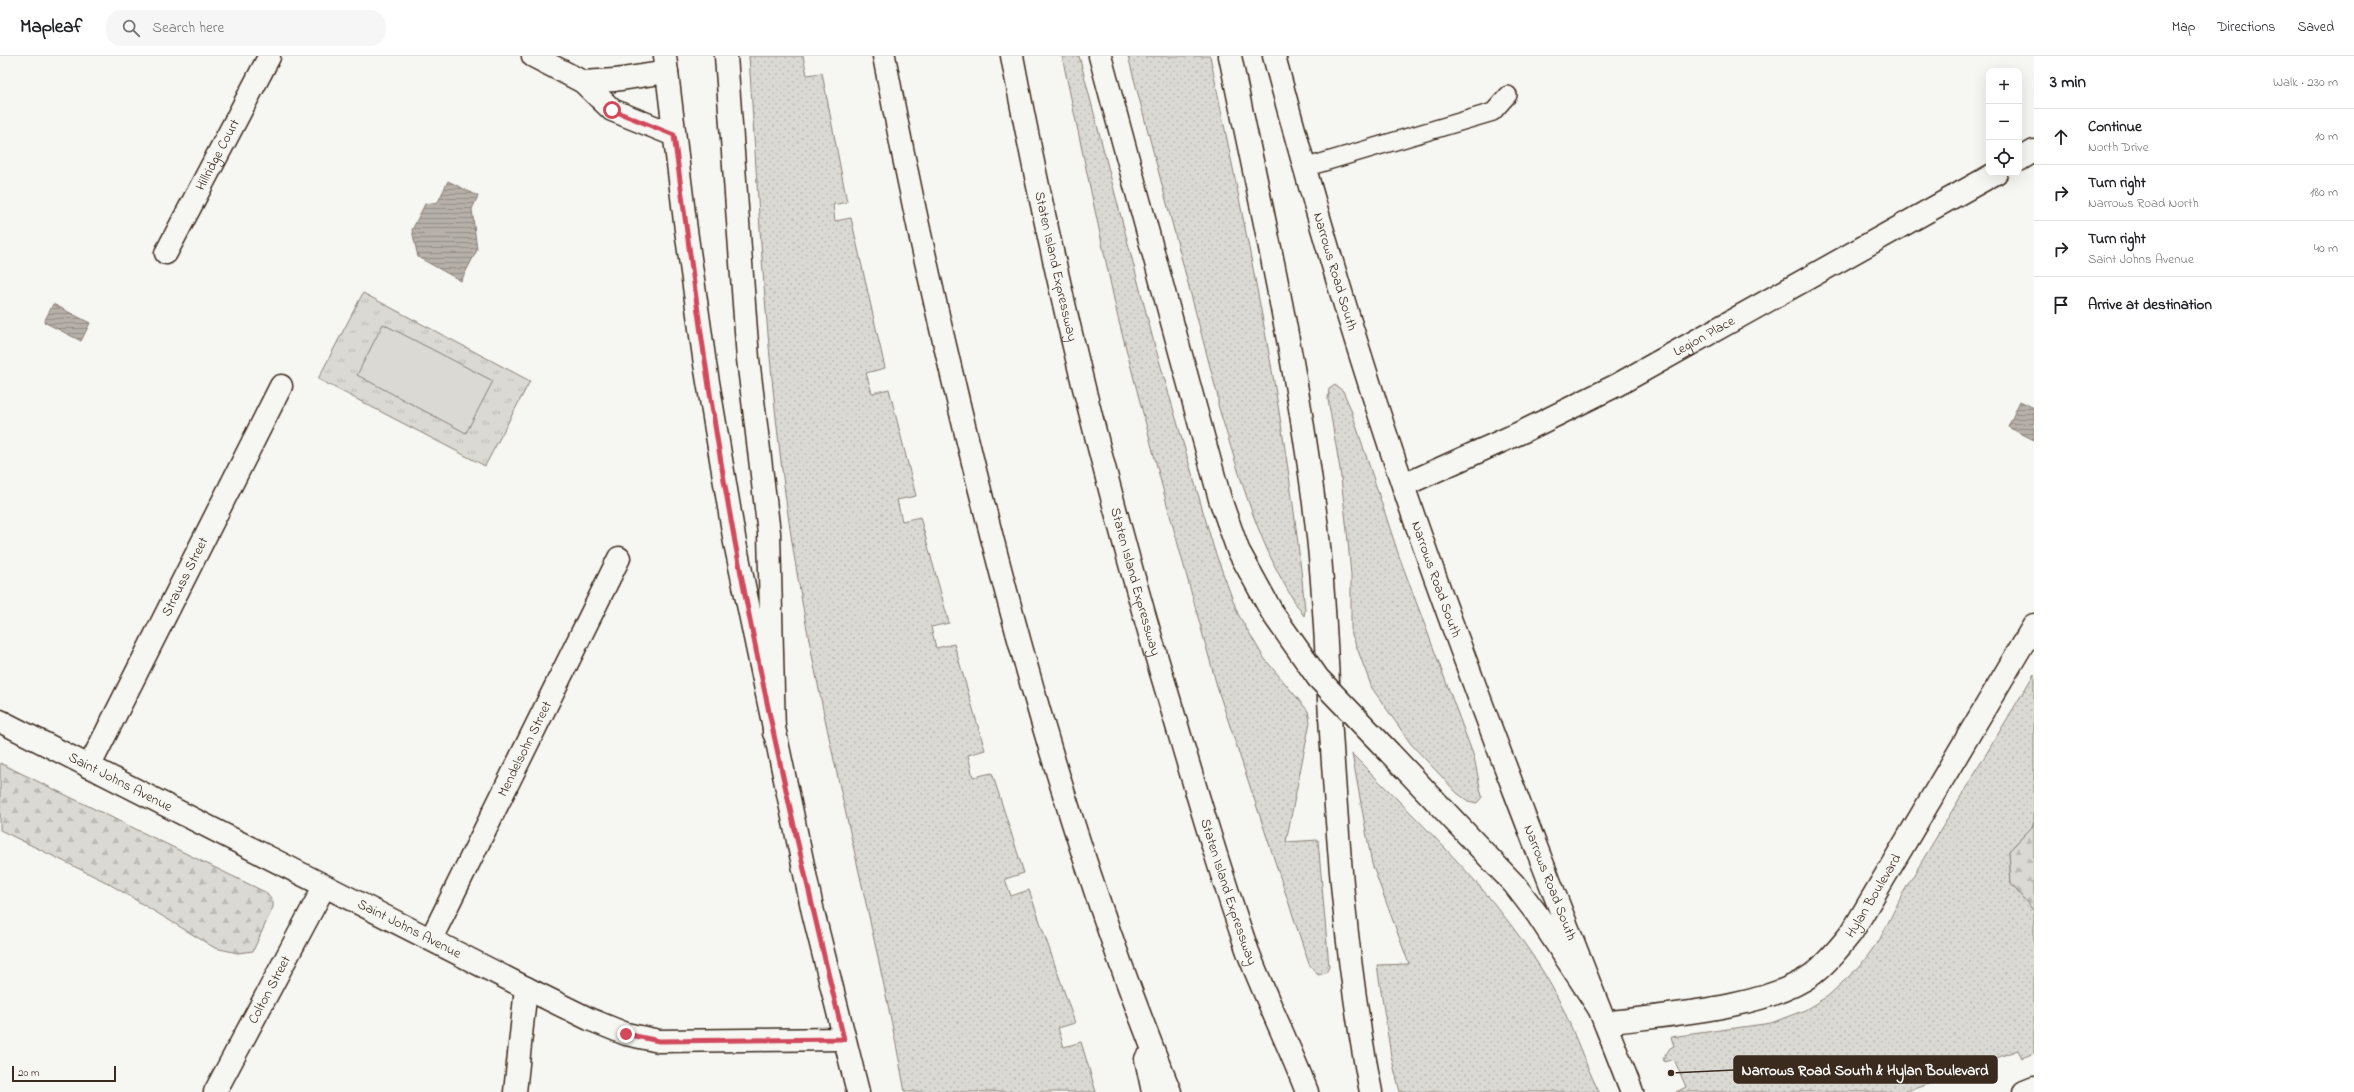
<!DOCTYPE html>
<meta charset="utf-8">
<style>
body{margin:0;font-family:"Indie Flower",sans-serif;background:#f6f6f6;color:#202124}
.controls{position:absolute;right:12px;top:12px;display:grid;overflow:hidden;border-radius:8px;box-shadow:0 4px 16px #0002}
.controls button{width:36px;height:36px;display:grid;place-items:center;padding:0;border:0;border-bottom:1px solid #e0e0e0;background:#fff;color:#202124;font:20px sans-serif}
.scale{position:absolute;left:12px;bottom:10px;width:104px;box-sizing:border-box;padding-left:4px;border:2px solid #3b2a1e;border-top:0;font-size:11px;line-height:14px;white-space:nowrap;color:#3b2a1e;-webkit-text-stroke:3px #f6f6f2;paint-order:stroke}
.stop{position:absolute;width:12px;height:12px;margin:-9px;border:3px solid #d1495b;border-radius:50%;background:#fff}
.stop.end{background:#d1495b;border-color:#fff;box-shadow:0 1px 4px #0008}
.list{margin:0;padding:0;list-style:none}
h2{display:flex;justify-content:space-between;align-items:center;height:52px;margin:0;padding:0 16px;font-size:17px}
h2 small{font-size:13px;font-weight:400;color:#757577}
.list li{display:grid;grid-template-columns:26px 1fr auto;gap:12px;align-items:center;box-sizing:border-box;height:56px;padding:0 16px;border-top:1px solid #e0e0e0}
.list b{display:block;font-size:15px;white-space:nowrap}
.list p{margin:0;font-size:13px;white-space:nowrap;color:#757577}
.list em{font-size:13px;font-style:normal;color:#757577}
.icon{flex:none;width:22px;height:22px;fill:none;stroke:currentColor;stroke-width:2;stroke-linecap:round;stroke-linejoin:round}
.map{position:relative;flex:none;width:2034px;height:1036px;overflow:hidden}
header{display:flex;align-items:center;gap:24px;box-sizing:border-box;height:56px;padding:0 20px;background:#fff;border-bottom:1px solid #e0e0e0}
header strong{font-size:19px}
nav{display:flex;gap:22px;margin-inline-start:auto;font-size:14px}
.search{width:280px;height:36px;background:#f6f6f6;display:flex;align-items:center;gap:10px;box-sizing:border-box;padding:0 14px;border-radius:16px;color:#757577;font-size:15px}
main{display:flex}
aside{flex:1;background:#fff}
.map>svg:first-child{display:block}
.grass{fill:url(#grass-dots);stroke:#8a8278}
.forest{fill:url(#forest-firs);stroke:#8a8278}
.park{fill:url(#park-tufts);stroke:#8a8278}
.pitch{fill:#dad9d3;stroke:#8a8278}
.water{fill:url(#water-rules);stroke:#857a71}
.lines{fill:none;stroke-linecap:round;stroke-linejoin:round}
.lane-casing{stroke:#3b2a1e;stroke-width:20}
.street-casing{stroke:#3b2a1e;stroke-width:25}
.primary-casing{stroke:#3b2a1e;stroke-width:25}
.highway-casing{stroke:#3b2a1e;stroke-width:25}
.lane{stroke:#f6f6f2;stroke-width:17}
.street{stroke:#f6f6f2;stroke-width:22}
.primary{stroke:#f6f6f2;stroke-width:22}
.highway{stroke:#f6f6f2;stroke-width:22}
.highway-bridge-casing{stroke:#3b2a1e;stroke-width:25;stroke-linecap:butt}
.highway-bridge{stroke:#f6f6f2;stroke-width:22}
.route{stroke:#d1495b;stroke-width:5}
.labels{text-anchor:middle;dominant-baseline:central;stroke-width:3;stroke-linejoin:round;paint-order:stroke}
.street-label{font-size:14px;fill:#3b2a1e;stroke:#f6f6f2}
.leader{fill:none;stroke:#3b2a1e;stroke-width:1.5}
.callout-dot{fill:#3b2a1e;stroke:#f6f6f2;stroke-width:1.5}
.callout{fill:#3b2a1e;stroke:#3b2a1e;stroke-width:1.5}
.callout-label{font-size:15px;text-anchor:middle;font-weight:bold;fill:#fff}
</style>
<header>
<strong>Mapleaf</strong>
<div class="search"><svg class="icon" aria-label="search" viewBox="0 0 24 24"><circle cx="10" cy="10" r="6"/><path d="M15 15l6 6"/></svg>Search here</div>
<nav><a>Map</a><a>Directions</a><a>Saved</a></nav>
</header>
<main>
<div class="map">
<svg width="2034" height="1036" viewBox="0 0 2034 1036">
<defs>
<pattern id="grass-dots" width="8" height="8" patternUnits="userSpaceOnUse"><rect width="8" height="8" fill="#dad9d3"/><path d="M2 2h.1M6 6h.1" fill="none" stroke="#bcbab5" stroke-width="1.8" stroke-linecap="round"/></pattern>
<pattern id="forest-firs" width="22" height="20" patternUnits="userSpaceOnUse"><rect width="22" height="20" fill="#dad9d3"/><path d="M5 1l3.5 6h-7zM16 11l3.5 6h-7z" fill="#bcbab5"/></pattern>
<pattern id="park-tufts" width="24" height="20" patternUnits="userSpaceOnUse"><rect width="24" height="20" fill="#dad9d3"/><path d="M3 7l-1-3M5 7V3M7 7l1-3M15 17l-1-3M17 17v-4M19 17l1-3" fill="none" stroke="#bcbab5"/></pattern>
<pattern id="water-rules" width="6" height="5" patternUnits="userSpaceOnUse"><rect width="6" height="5" fill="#b6b0a9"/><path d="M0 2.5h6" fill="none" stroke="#958f89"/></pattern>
</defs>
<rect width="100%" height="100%" fill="#f6f6f2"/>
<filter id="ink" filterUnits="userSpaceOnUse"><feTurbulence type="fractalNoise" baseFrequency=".025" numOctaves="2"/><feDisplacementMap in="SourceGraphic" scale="8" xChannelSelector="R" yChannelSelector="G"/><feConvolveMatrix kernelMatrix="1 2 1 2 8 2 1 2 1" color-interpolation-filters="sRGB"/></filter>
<g filter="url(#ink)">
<g class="grass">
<path d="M749 0H803L807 19 822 17 847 146 833 149 835 165 851 162 885 312 866 317 872 337 889 333 916 440 897 444 902 465 920 461 949 567 931 571 936 592 954 588 985 694 968 699 973 721 992 717 1024 817 1005 823 1011 840 1029 834 1075 967 1058 972 1064 991 1081 986 1096 1036H905C871 848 818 662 790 473 767 316 759 158 749 0Z"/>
<polygon points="1062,0 1079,0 1154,287 1214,493 1238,558 1264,602 1308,655 1310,666 1286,786 1318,784 1329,911 1326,917 1318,919 1309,908 1218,634 1165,441 1118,262"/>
<path d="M1128 0H1210C1247 183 1288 367 1305 554L1304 560C1259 495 1241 423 1218 349V341Z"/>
<polygon points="1335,329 1343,335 1350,351 1399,500 1474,701 1482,741 1477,747 1468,745 1457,737 1411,688 1372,632 1351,576 1351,519 1347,475 1340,413 1328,343 1329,333"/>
<polygon points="2034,618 2034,766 2032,771 2009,795 2011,828 2034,855 2034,997 2022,1002 2018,994 1904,1036 1676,1036 1686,1031 1674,1003 1664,1006 1663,1003 1670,992 1674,990 1671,981 1771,967 1805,954 1828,940 1860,910 1880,883 1903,837"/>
<path d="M1352 698C1424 771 1501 841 1552 931 1571 965 1582 1002 1599 1036H1400L1391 1000 1377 909 1409 908 1372 808Z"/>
</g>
<g class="forest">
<polygon points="0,707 265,836 273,845 273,851 253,895 238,897 215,892 106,826 0,774"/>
<polygon points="2034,766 2034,855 2011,828 2009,795 2032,771"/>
</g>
<polygon class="park" points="363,237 530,325 485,410 318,323"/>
<polygon class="pitch" points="383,268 493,325 466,377 357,319"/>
<g class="water">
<polygon points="448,125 478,140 472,153 477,194 461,225 418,201 412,174 425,148 438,146"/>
<polygon points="53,248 90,267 81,285 44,266"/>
<polygon points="2020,345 2034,352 2034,384 2008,371"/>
</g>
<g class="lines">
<g class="lane-casing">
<polyline id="lane" points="1304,112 1493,56 1508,39"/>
</g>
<g class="street-casing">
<g id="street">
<polyline points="533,0 583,26 612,54 674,79"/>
<polyline points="583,26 615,24 667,16"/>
<polyline points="2019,104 2034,95"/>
<path id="s1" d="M166 197 269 1"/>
<path id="s2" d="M1404 429 1524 375 1617 329 1996 117"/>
<path id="s3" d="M0 665 526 932 589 963 626 978 659 985 844 983"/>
<path id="s4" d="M89 711 281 330"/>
<path id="s5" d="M431 883 619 502"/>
<path id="s6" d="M1605 967C1663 959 1766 953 1813 918 1828 906 1840 891 1852 876L2034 569"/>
<path id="s7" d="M215 1036 324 831"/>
<polyline points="515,1036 526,932"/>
</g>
</g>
<g class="primary-casing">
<g id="primary">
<polyline points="665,0 686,174 705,308 735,487 813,856 858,1036"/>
<path id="s8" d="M1274 0C1318 165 1367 329 1424 490 1489 674 1561 855 1632 1036"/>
<polyline points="2024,1036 2034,1032"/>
</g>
</g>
<g class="highway-casing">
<g id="highway">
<polyline points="726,0 748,303 769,477 774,677"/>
<path d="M884 0C906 117 931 233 959 349 1015 582 1079 814 1170 1036"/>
<path id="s9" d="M1012 0C1054 223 1109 446 1175 663 1198 741 1221 820 1248 896 1266 943 1289 989 1307 1036"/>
<polyline points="1100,0 1220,443 1238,494 1273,558"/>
<path d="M1230 0C1263 160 1300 319 1318 481 1324 535 1326 590 1329 644 1337 776 1345 907 1371 1036"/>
<polyline points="1390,697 1514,828 1537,858 1598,951"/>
<polyline points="1146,1003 1153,1036"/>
</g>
</g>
<use href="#lane" class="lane"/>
<use href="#street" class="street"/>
<use href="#primary" class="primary"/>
<use href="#highway" class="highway"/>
<g class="highway-bridge-casing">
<polyline id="highway-bridge" points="1273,558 1318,622 1390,697"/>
</g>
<use href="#highway-bridge" class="highway-bridge"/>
</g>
</g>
<g class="lines" filter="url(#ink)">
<path class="route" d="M612 54 674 79C692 215 710 351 735 486 766 653 804 818 844 983L659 985 626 978"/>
</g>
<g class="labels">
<g class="street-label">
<text stroke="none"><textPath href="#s1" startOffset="111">Hillridge Court</textPath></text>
<text stroke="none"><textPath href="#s9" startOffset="215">Staten Island Expressway</textPath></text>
<text stroke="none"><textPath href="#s8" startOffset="224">Narrows Road South</textPath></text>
<text stroke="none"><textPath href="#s2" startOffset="335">Legion Place</textPath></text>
<text stroke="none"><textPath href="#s4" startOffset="213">Strauss Street</textPath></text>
<text stroke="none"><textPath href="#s8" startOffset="548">Narrows Road South</textPath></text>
<text stroke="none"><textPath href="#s9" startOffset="540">Staten Island Expressway</textPath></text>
<text stroke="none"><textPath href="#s5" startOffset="212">Mendelsohn Street</textPath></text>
<text stroke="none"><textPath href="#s3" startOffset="135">Saint Johns Avenue</textPath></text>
<text stroke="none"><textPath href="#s8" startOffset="872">Narrows Road South</textPath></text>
<text stroke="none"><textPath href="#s9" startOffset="864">Staten Island Expressway</textPath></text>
<text stroke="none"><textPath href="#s6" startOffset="315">Hylan Boulevard</textPath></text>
<text stroke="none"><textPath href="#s3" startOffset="459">Saint Johns Avenue</textPath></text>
<text stroke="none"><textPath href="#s7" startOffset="116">Colton Street</textPath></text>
</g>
</g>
<path class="leader" d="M1671 1017L1734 1014"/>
<circle class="callout-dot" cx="1671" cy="1017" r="4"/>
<rect class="callout" x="1734" y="1000" width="263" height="27" rx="4"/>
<g class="callout-label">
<text x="1865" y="1019">Narrows Road South &amp; Hylan Boulevard</text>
</g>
</svg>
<div class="controls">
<button>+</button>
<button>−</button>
<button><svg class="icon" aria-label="locate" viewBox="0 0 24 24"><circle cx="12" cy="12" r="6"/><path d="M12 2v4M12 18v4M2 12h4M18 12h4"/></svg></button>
</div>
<div class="scale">20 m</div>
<div class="stop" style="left:612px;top:54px"></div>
<div class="stop end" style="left:626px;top:978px"></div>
</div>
<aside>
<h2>3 min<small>Walk · 230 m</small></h2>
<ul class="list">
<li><svg class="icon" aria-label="ahead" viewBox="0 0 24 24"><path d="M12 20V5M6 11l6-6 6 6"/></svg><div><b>Continue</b><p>North Drive</p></div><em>10 m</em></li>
<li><svg class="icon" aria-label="right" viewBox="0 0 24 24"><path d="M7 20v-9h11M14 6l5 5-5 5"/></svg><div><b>Turn right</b><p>Narrows Road North</p></div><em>180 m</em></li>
<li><svg class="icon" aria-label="right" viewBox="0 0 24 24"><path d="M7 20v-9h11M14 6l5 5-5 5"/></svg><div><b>Turn right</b><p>Saint Johns Avenue</p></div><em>40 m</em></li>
<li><svg class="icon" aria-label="arrive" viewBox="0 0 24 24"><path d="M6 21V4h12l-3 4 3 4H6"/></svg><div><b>Arrive at destination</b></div></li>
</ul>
</aside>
</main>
